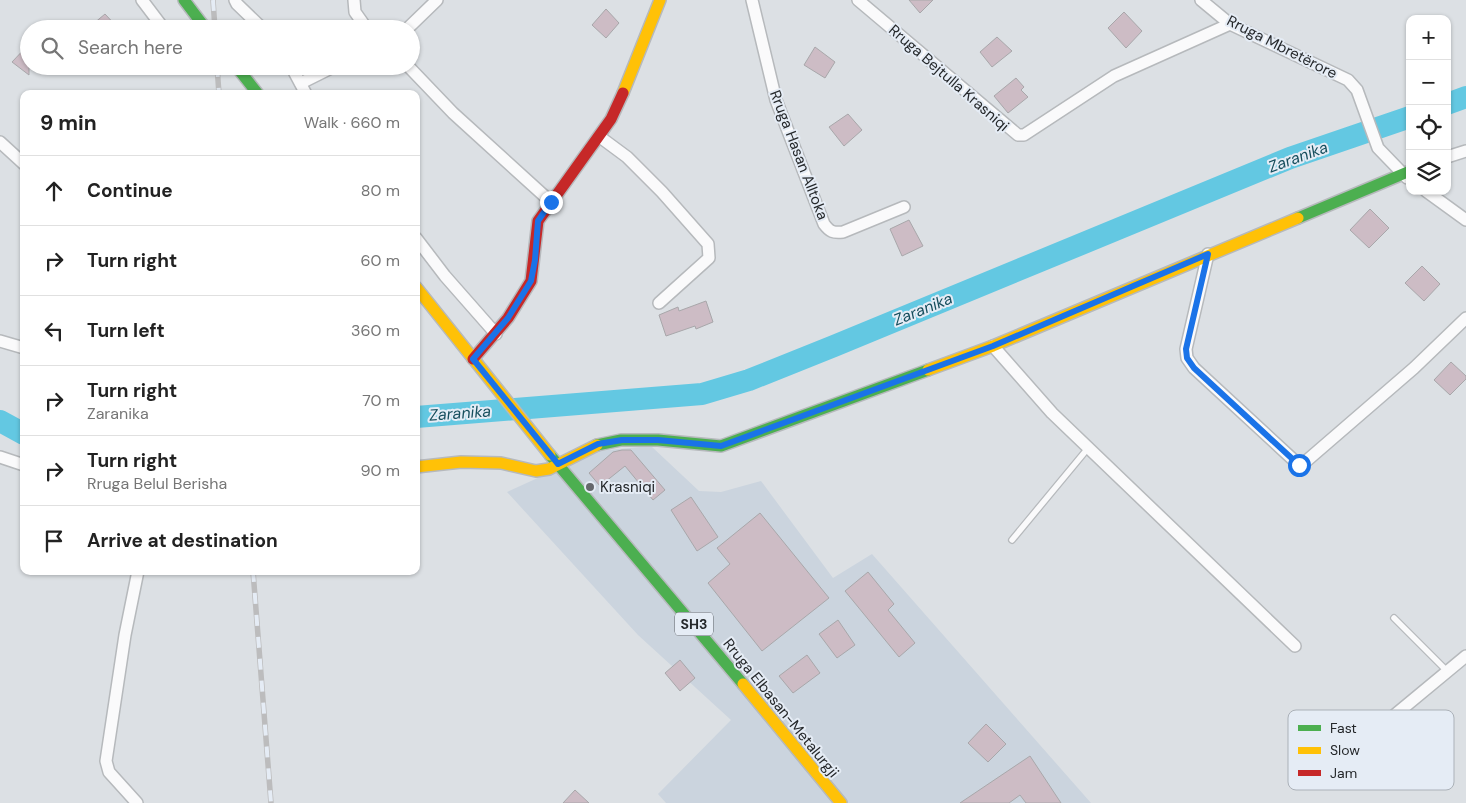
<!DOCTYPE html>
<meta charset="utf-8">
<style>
body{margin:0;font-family:"DM Sans",sans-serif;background:#f2f2f2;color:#222}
.controls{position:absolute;right:15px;top:15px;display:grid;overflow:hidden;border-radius:10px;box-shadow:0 1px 4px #0004}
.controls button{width:45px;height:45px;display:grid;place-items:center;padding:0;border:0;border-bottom:1px solid #e0e0e0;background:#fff;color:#222;font:25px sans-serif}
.stop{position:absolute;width:15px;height:15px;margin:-11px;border:4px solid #1a73e8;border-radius:50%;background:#fff}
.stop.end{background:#1a73e8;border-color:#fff;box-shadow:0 1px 5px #0008}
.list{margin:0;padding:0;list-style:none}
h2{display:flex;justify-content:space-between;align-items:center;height:65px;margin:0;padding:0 20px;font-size:21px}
h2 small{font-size:16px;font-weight:400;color:#767676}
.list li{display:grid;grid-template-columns:32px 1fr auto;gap:15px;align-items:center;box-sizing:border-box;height:70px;padding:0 20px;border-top:1px solid #e0e0e0}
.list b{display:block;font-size:19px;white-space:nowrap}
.list p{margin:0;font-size:16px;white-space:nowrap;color:#767676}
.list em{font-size:16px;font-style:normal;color:#767676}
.icon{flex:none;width:28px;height:28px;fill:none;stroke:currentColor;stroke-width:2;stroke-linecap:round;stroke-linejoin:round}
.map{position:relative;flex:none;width:1466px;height:803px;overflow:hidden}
.search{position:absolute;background:#fff;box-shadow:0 1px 4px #0004;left:20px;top:20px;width:400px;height:55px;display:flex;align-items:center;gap:12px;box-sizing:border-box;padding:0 18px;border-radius:28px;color:#767676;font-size:19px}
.panel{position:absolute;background:#fff;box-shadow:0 1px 4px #0004;left:20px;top:90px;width:400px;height:485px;border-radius:10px}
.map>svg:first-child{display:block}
.built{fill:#cbd4de}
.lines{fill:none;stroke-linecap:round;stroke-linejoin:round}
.river{stroke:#63c8e2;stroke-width:22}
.building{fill:#cdbcc5;stroke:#a8a7aa}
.lane-casing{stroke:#b6b9bc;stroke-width:8}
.street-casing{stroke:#b6b9bc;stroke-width:14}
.fast-casing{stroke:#b6b9bc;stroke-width:14}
.slow-casing{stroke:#b6b9bc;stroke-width:14}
.jam-casing{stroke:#b6b9bc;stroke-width:14}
.lane{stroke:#fafafb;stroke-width:5.5}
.street{stroke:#fafafb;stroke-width:11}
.fast{stroke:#4caf50;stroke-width:11}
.slow{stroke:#ffc107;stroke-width:11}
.jam{stroke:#c62828;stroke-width:11}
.rail-casing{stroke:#bcbcbd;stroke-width:5.5}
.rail{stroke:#e5ecf5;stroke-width:4;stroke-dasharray:11;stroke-linecap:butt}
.route{stroke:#1a73e8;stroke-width:6}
.poi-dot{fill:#65686c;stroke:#e5ecf5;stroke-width:2}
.labels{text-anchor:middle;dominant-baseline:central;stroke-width:4;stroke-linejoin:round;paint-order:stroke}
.shield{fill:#e5ecf5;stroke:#5f6368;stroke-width:1}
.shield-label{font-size:14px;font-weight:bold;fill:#25282b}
.street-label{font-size:15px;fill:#25282b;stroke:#e5ecf5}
.poi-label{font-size:15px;fill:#25282b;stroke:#e5ecf5;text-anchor:start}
.water-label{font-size:16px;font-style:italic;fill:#164e5d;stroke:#e5ecf5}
.key{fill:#e5ecf5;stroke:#abb1b8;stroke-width:1}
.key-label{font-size:14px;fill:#25282b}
</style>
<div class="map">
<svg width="1466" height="803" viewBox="0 0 1466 803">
<rect width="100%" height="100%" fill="#dce0e4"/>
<polygon class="built" points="651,446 699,491 721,492 761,481 833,578 872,554 1091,803 666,803 658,794 731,720 638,635 507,492 597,451"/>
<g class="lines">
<g class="river">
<polyline points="1447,104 1466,97"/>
<polyline points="416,417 702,394 749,380 834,346 1290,158 1410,117"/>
<polyline points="0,421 24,434"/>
</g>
</g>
<g class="building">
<polygon points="909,0 933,0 920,13"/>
<polygon points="606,9 619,23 606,38 592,25"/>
<polygon points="1124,12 1142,31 1126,48 1108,28"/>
<polygon points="105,14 119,29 87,29"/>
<polygon points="997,37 1012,51 992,67 980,52"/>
<polygon points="29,44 29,75 12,62"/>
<polygon points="815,47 835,62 825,78 804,65"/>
<polygon points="1016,78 1024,87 1021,90 1028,97 1008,113 994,96"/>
<polygon points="848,114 862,130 844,146 829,127"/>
<polygon points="1370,209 1389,228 1369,248 1350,230"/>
<polygon points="909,220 923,246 902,256 890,229"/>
<polygon points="1422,266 1440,284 1424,301 1405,283"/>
<polygon points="706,301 713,322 696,329 695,326 666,336 659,315 678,307 679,311"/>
<polygon points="1451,362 1466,376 1466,379 1450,395 1434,380"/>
<polygon points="622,450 631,450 665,490 653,500 625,466 600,486 589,473 613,452"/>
<polygon points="691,497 718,537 697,551 671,510"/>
<polygon points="760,513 829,598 762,651 708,583 730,564 717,548"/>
<polygon points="868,572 894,604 888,610 915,643 899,657 845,591"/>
<polygon points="838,620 855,645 837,658 819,634"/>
<polygon points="807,655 820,673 793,693 779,676"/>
<polygon points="680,660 695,678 680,691 665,673"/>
<polygon points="986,724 1006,744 988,762 968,743"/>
<polygon points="1030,756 1061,803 1026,803 1020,795 1009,803 960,803"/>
<polygon points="575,790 589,803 563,803"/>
</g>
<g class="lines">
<g class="lane-casing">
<g id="lane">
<polyline points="1012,540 1089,447"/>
<polyline points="1394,618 1447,671"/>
</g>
</g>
<g class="street-casing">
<g id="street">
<polyline points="142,0 164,29"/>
<polyline points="235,0 237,4 263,29"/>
<polyline points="354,0 355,12 367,29"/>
<path d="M752 0 776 100 824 224C830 232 833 233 843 232L904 207"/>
<polyline points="858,0 1018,135 1024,135 1114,76 1230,24"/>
<polyline points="1201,0 1230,24 1348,80 1357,90 1378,148 1407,178"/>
<polyline points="407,29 437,0"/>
<polyline points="291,66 306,94"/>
<polyline points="408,66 453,113 551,202"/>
<polyline points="301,83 335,66"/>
<polyline points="600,137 627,157 662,192 708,244 709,258 659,303"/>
<polyline points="0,142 24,164"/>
<polyline points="1447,157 1466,151"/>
<polyline points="1426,191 1466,220"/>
<polyline points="416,238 445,276 496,334"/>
<polyline points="1208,254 1186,349 1187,358 1194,368 1299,465 1304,463 1414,368 1466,318"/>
<polyline points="0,341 24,348"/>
<polyline points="993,346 1052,413 1295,646"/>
<polyline points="0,457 24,465"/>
<polyline points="1373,733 1466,656"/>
<polyline points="137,803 109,772 106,761 125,635 138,571"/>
</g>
</g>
<g class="fast-casing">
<g id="fast">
<polyline points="184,0 206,29"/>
<polyline points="236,66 258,94"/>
<polyline points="1298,218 1410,171"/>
<polyline points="597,445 621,440 658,440 721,446 928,370"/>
<polyline points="550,455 743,684"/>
</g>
</g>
<g class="slow-casing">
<g id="slow">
<polyline points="623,93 660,0"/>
<polyline points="416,287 550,455"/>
<polyline points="928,370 993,346 1298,218"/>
<polyline points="416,467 461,462 501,463 536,471 549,469 597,445"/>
<polyline points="743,684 841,803"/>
</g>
</g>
<g class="jam-casing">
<polyline id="jam" points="473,359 508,318 531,281 538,221 611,119 623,93"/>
</g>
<use href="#lane" class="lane"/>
<use href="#street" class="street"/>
<use href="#fast" class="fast"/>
<use href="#slow" class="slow"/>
<use href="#jam" class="jam"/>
<g class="rail-casing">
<g id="rail">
<polyline points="213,0 215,29"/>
<polyline points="217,66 219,94"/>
<polyline points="253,571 271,803"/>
</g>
</g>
<use href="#rail" class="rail"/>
</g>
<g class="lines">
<polyline class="route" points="551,202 538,221 535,260 531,281 508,318 473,359 558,464 598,444 622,440 658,440 721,446 993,346 1208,254 1186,349 1187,358 1194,368 1299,465"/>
</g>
<circle class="poi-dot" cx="590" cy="487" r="5"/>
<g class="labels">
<rect class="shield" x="675" y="612.5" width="38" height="23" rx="4"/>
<g class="shield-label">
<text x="694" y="624">SH3</text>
</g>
<g class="street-label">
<text transform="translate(1282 47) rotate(27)">Rruga Mbretërore</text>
<text transform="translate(949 78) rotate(41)">Rruga Bejtulla Krasniqi</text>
<text transform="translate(799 155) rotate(69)">Rruga Hasan Alltoka</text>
<text transform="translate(781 708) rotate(51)">Rruga Elbasan-Metalurgji</text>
</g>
<g class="poi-label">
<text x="600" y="487">Krasniqi</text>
</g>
<g class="water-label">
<text transform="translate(1298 157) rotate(-20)">Zaranika</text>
<text transform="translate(923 309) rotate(-22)">Zaranika</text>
<text transform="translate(460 413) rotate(-4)">Zaranika</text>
</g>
</g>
<rect x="1288" y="710" width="166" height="80" rx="8" class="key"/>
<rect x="1298" y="725" width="23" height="6" fill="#4caf50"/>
<rect x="1298" y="747" width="23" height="7" fill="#ffc107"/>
<rect x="1298" y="770" width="23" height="6" fill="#c62828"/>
<g class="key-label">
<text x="1330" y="733">Fast</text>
<text x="1330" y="755">Slow</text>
<text x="1330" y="778">Jam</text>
</g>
</svg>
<div class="controls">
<button>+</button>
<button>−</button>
<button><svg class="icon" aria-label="locate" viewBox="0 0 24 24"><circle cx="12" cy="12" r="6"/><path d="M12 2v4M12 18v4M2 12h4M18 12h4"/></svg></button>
<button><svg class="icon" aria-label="layers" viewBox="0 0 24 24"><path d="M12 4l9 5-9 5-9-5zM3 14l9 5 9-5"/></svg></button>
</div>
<div class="stop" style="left:1299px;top:465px"></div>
<div class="stop end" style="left:551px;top:202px"></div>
<div class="search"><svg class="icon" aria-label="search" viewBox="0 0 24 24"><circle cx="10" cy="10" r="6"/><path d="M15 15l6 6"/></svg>Search here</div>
<section class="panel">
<h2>9 min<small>Walk · 660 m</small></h2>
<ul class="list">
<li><svg class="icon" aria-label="ahead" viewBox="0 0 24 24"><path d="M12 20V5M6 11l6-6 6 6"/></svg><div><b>Continue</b></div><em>80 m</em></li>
<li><svg class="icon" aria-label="right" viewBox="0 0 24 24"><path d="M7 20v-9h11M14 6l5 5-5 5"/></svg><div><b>Turn right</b></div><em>60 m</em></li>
<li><svg class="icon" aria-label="left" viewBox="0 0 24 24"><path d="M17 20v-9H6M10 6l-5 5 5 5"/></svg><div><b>Turn left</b></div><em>360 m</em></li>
<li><svg class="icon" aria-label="right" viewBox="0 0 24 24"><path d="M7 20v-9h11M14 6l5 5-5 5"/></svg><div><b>Turn right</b><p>Zaranika</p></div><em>70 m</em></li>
<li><svg class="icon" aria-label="right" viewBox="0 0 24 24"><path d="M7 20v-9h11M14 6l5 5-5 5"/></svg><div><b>Turn right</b><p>Rruga Belul Berisha</p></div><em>90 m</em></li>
<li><svg class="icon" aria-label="arrive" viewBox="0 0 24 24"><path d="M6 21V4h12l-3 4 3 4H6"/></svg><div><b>Arrive at destination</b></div></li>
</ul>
</section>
</div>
